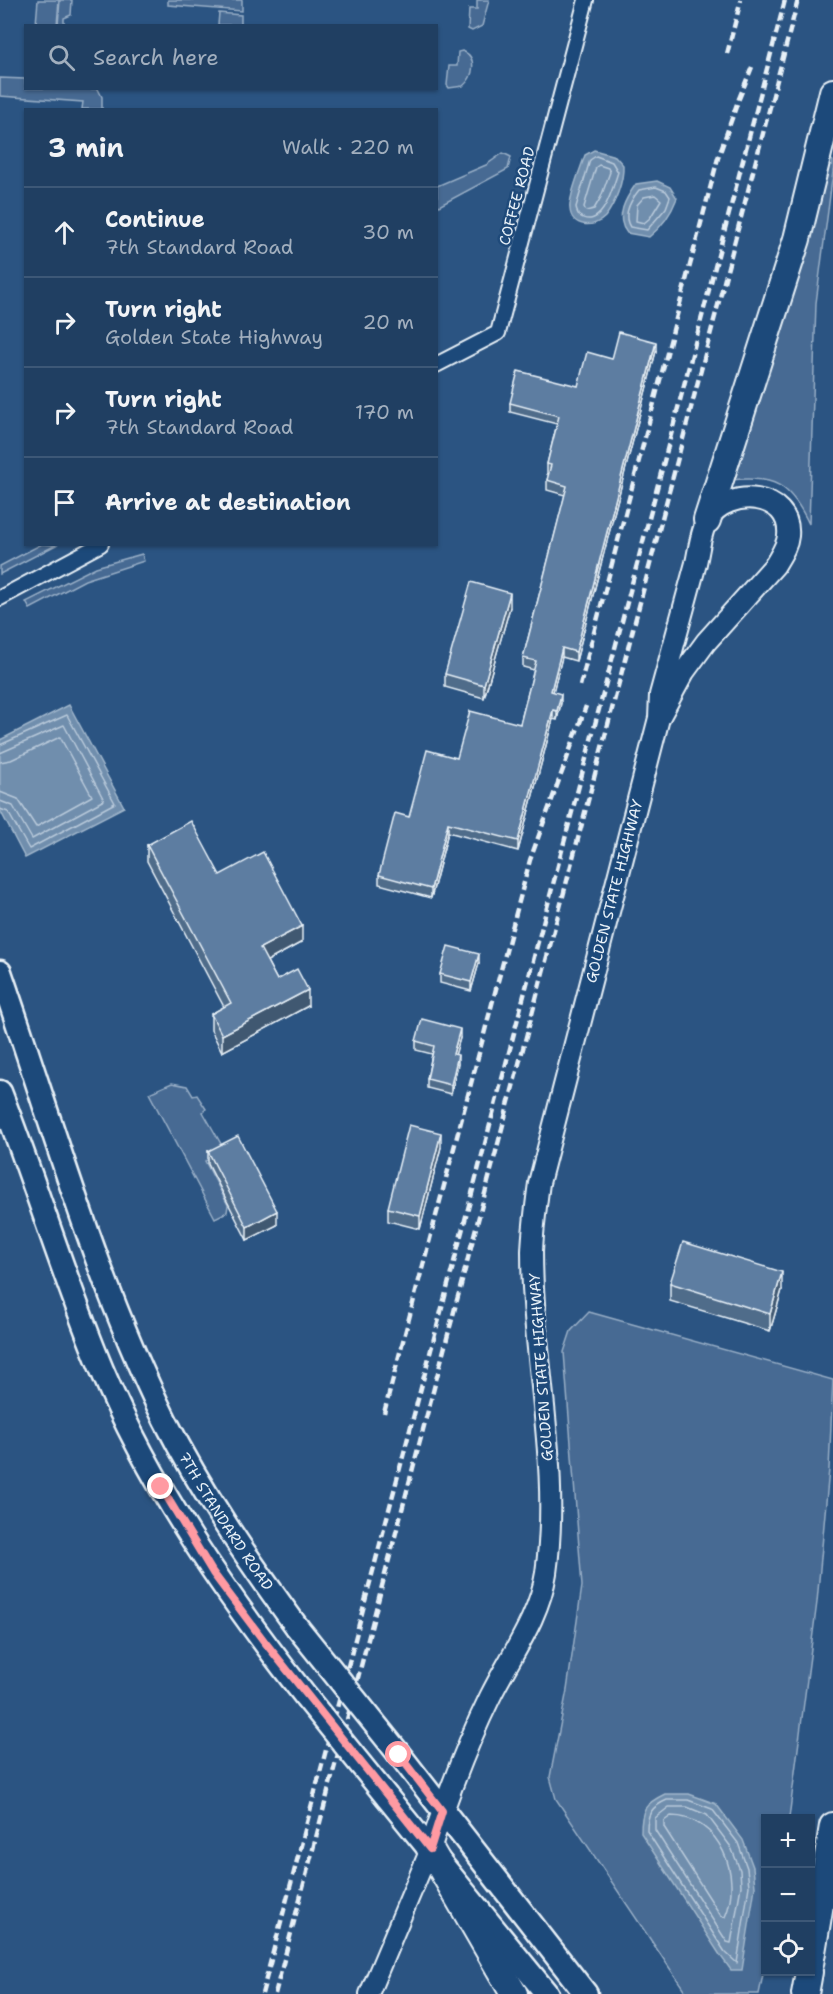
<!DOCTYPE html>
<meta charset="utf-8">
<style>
body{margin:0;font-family:"Shantell Sans",sans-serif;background:#284668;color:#f1f3f6}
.controls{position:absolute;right:18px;bottom:18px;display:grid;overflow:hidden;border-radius:0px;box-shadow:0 2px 4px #0004}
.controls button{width:54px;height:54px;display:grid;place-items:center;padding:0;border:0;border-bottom:2px solid #3d5877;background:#203f62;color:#f1f3f6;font:30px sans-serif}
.stop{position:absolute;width:18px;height:18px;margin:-14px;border:4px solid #ff9aa2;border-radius:50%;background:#fff}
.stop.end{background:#ff9aa2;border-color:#fff;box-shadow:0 2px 6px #0008}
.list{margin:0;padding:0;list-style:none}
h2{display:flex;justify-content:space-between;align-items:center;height:78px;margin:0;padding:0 24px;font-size:26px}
h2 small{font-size:20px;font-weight:400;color:#a2afbe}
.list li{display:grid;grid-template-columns:39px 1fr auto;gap:18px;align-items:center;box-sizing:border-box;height:90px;padding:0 24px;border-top:2px solid #3d5877}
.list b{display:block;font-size:22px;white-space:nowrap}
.list p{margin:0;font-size:20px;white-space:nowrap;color:#a2afbe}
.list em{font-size:20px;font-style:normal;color:#a2afbe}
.icon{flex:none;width:33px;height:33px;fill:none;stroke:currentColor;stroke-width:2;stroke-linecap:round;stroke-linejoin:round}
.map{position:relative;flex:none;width:833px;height:1994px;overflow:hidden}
.search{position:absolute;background:#203f62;box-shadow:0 2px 4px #0004;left:24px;top:24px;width:414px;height:66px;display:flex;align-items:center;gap:15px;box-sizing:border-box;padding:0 21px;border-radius:0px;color:#a2afbe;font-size:22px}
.panel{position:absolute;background:#203f62;box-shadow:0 2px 4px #0004;left:24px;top:108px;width:414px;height:438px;border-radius:0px}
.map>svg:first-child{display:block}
.green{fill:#476b93;stroke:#98aec6;stroke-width:1.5}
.water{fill:#708ead;stroke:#a0b6cb;stroke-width:1.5}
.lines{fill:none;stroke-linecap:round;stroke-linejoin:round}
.shore{stroke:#b8c9da;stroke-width:1.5}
.minor-casing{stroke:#e8f1f8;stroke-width:18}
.tertiary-casing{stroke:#e8f1f8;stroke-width:22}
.secondary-casing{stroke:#e8f1f8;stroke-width:24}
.primary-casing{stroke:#e8f1f8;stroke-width:27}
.motorway-casing{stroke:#e8f1f8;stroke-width:30}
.minor{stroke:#1f4a7a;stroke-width:14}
.tertiary{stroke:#1f4a7a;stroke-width:18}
.secondary{stroke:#1f4a7a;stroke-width:20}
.primary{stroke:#1f4a7a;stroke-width:22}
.motorway{stroke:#1f4a7a;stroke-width:26}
.rail{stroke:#e8f1f8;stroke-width:4.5;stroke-dasharray:9 4.5;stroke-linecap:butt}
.primary-bridge-casing{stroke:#e8f1f8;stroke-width:27;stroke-linecap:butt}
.primary-bridge{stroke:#1f4a7a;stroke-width:22}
.wall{fill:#506c8a;stroke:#e8f1f8;stroke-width:1.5}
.shaded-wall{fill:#415871;stroke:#e8f1f8;stroke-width:1.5}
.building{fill:#5d7da1;stroke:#e8f1f8;stroke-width:1.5}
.route{stroke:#ff9aa2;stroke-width:8}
.labels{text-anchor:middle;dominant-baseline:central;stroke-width:5;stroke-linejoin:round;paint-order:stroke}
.street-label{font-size:15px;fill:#e8f1f8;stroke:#1f4a7a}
</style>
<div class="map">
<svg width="833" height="1994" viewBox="0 0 833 1994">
<rect width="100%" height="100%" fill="#2b5482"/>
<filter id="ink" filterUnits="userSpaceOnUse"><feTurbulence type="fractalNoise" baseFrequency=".0167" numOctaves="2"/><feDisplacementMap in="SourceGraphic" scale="12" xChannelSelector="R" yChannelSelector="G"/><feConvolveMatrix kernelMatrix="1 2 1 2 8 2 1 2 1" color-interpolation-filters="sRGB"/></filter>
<g filter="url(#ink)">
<g class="green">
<polygon points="38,0 59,0 57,25 36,24"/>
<polygon points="60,0 72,0 71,15 64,18 64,25 58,25"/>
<polygon points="168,0 242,0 242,11 168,5"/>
<polygon points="477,0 489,0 482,26 472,31 468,29 469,9 477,9"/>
<polygon points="219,13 241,15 241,25 218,25"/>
<path d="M462 51C478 56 474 77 463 86L449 88 447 85 449 66H457L458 52Z"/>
<polygon points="0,78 25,79 26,88 98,89 102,97 102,109 82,109 83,102 0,96"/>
<polygon points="503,153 511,157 508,169 437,207 437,186 486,165"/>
<path d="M829 158 833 161V172L816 303 809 524C790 484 774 475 730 480L802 266Z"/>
<polygon points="42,544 56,545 0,574 0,566"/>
<polygon points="142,554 144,561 85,580 30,609 26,602 96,567"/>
<polygon points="172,1083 187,1086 193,1096 197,1095 206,1109 203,1112 225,1151 205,1161 228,1205 227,1212 215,1218 149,1093"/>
<polygon points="589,1312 833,1380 829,1469 817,1602 789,1818 766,1818 766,1960 759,1994 687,1994 556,1799 550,1777 567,1690 582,1586 564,1352 571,1331"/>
</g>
<g class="water">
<path d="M594 150 615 156 623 165C624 181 615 204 605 217 594 229 571 227 570 209 568 197 581 168 585 155Z"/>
<path d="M657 181 670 187 677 198C671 214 663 226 649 237L627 233C614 217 626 198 636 184Z"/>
<polygon points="69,705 124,807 25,858 0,810 0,740"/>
<path d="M665 1794H689L716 1804 743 1840 753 1867 755 1887 742 1970H731L720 1955 641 1833C641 1810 644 1804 665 1794Z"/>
</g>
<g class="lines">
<g class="shore">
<path d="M596 156 612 162 618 172C613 187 602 233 578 215L576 207 590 160Z"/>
<polygon points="599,165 608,168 610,172 601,197 594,209 586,211 584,207 596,167"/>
<path d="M656 187 666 191 670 197 666 208 647 230 630 227C622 215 631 200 639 190Z"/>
<polygon points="655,195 661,200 650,218 644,223 636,221 637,205 644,197"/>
<polyline points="0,745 67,715 115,803 29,849 8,812 0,809"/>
<polyline points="0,753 64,725 104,800 32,839 13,806 0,801"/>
<polyline points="0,762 11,760 60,737 92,796 36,827 18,799 0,792"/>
<path d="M667 1800H688L712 1809 738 1843 747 1868 749 1886 737 1963 725 1952 647 1831C647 1814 651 1807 667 1800Z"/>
<polygon points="669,1807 687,1807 707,1815 731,1847 740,1870 741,1886 731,1943 727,1942 655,1830 655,1818"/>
<path d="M671 1816C720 1816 743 1876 725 1917L721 1916 664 1827V1821Z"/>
</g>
<g class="minor-casing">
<g id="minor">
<polyline points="436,365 498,333 586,0"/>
<polyline points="0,598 101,544"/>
</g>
</g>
<g class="tertiary-casing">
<polyline id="tertiary" points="369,1994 430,1849"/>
</g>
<g class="secondary-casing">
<g id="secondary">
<path id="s1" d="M430 1849C447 1797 466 1746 490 1697 510 1656 539 1619 546 1573 561 1466 532 1358 532 1251 533 1228 536 1205 539 1183L659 718 660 695C672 651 684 607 696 563 699 550 701 530 708 519 728 487 792 492 788 536 787 547 780 556 775 565L706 642 684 672 659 718"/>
</g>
</g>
<g class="primary-casing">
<g id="primary">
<path id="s2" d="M0 972C52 1122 95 1278 165 1420 202 1493 248 1560 297 1627"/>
<path d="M0 1092C36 1184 64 1279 102 1370 152 1489 227 1596 306 1697"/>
<polyline points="399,1754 586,1994"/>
<polyline points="387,1797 547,1994"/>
</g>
</g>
<g class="motorway-casing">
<g id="motorway">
<polyline points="707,520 797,239 833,92"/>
<polyline points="430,1849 514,1994"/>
<polyline points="810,1964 833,1826"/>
<polyline points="805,1994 809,1972"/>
</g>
</g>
<use href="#minor" class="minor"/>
<use href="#tertiary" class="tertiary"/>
<use href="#secondary" class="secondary"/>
<use href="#primary" class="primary"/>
<use href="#motorway" class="motorway"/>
<g class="rail">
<polyline points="727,54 741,0"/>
<polyline points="580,686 718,158 738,101 752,67"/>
<polyline points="384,1413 530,860 586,706"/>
<polyline points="262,1994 785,0"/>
<polyline points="275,1994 798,0"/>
</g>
<g class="primary-bridge-casing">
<g id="primary-bridge">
<polyline points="297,1627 399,1754"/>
<polyline points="306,1697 387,1797"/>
</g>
</g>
<use href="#primary-bridge" class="primary-bridge"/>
</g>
<g class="wall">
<polygon points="656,351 576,661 562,657 553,691 561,703 557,720 553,719 518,851 448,832 431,898 379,884 379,875 409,817 457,758 520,724 534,670 523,667 523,658 565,495 547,490 547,480 549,474 547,474 547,464 557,424 510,412 510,403 578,386 612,359"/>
<polygon points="510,607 484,698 445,687 445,674"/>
<polygon points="147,845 220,875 302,942 267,961 277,980 308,1006 222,1052 211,1030 211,1014 224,1007 147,861"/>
<polygon points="479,963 471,991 440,983 440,974"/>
<polygon points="460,1038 455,1054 458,1064 451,1094 427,1088 427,1079 432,1054 416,1050 416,1041"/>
<polygon points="441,1147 420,1229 388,1221 388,1208"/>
<polygon points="208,1151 277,1225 247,1240 208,1164"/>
<polygon points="670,1283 782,1290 770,1331 670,1301"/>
</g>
<g class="shaded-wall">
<polygon points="656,342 656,351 576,661 576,652"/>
<polygon points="510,593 510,607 484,698 484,685"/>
<polygon points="562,648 562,657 551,700 551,691"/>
<polygon points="561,694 561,703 557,720 557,711"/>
<polygon points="553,710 553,719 518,851 518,841"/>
<polygon points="448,823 448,832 431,898 431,889"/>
<polygon points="302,926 302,942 260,965 260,948"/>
<polygon points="479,954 479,963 471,991 471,982"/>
<polygon points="308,990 308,1006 222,1052 222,1035"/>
<polygon points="460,1029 460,1038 453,1063 453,1054"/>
<polygon points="458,1055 458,1064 451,1094 451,1085"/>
<polygon points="441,1133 441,1147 420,1229 420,1216"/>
<polygon points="277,1211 277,1225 247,1240 247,1227"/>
<polygon points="782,1272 782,1290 770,1331 770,1314"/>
</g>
<g class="building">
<polygon points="619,332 656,342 576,652 562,648 551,691 561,694 557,711 553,710 518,841 448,823 431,889 379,875 395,813 409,817 427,750 457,758 470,711 520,724 536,661 523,658 567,486 547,480 551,465 547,464 559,416 510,403 518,371 578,386 587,352 612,359"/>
<polygon points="471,582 510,593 484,685 445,674"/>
<polygon points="191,821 220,875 263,852 302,926 260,948 277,980 297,969 308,990 222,1035 211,1014 231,1003 147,845"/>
<polygon points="448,946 479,954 471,982 440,974"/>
<polygon points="422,1019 460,1029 453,1054 458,1055 451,1085 427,1079 434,1046 416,1041"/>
<polygon points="409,1125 441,1133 420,1216 388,1208"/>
<polygon points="238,1136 277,1211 247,1227 208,1151"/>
<polygon points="683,1242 782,1272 770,1314 670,1283"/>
</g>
</g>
<g class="lines" filter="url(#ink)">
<polyline class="route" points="161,1487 213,1573 264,1641 430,1849 442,1811 399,1755"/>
</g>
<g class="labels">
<g class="street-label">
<text transform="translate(517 196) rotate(-75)">COFFEE ROAD</text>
<text stroke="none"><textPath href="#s1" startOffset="993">GOLDEN STATE HIGHWAY</textPath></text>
<text transform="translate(541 1367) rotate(-94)">GOLDEN STATE HIGHWAY</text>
<text stroke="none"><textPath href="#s2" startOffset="596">7TH STANDARD ROAD</textPath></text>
</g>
</g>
</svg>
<div class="controls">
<button>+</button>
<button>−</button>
<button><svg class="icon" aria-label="locate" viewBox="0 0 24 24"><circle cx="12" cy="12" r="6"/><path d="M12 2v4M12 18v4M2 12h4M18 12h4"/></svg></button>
</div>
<div class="stop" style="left:399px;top:1755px"></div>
<div class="stop end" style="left:161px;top:1487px"></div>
<div class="search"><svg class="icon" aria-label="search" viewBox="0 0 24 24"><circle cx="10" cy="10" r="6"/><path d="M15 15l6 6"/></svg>Search here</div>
<section class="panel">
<h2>3 min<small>Walk · 220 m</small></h2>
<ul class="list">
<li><svg class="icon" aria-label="ahead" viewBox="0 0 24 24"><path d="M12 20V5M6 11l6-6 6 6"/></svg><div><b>Continue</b><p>7th Standard Road</p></div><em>30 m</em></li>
<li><svg class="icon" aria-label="right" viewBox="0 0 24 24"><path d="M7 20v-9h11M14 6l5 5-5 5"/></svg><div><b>Turn right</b><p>Golden State Highway</p></div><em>20 m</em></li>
<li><svg class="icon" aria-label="right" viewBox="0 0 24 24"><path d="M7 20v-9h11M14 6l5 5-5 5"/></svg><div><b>Turn right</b><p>7th Standard Road</p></div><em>170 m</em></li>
<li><svg class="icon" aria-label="arrive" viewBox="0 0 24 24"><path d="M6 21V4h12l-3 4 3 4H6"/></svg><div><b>Arrive at destination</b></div></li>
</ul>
</section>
</div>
